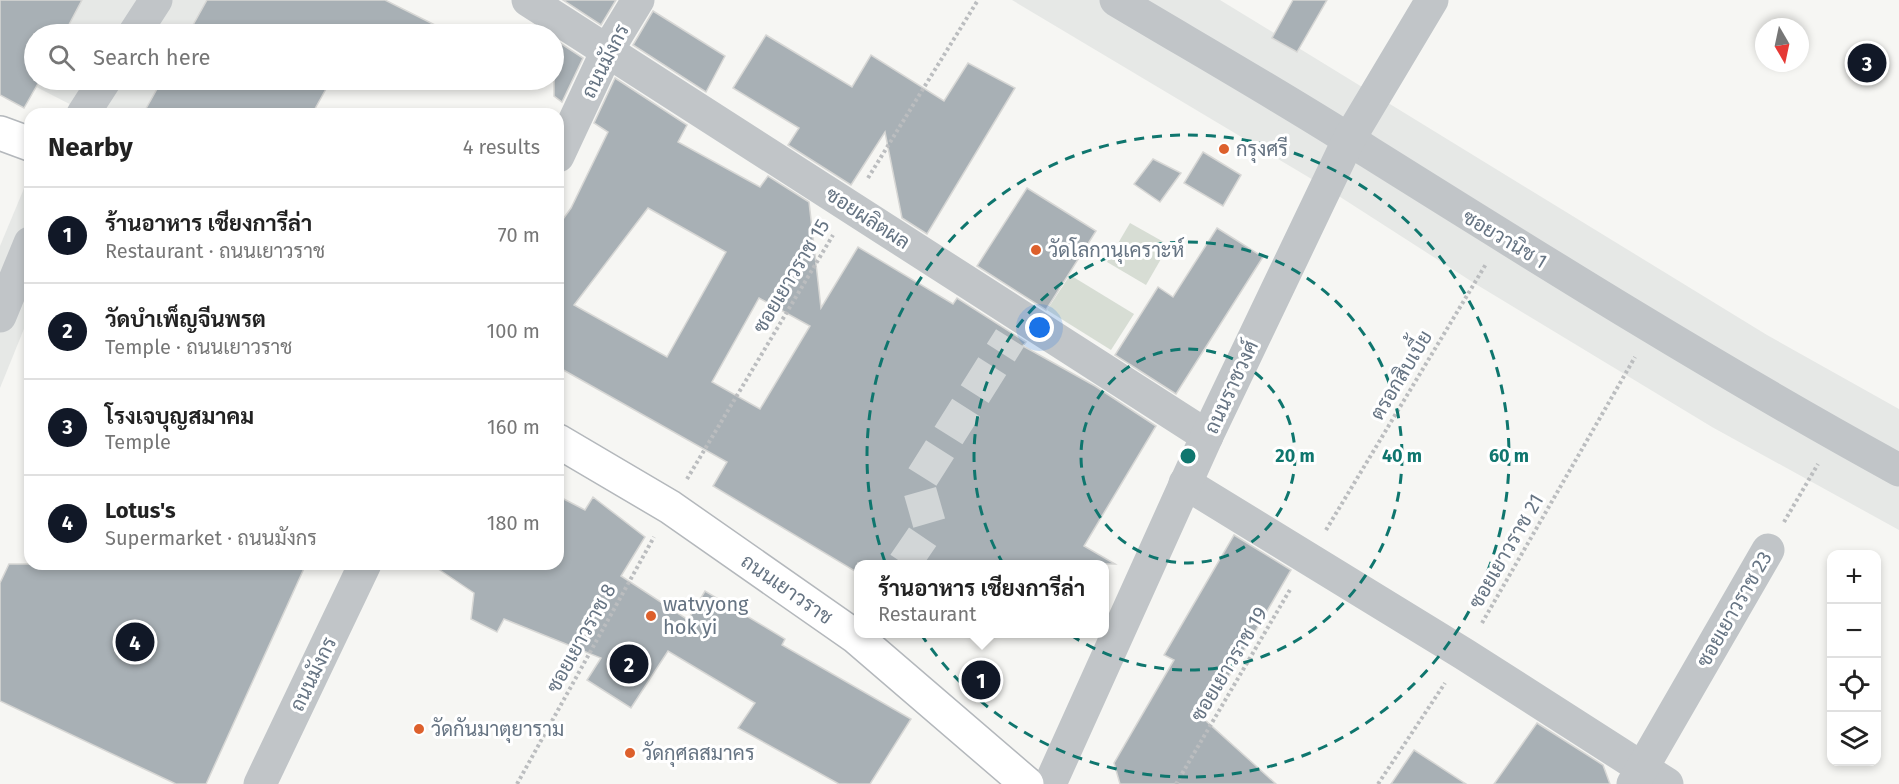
<!DOCTYPE html>
<meta charset="utf-8">
<style>
body{margin:0;font-family:"Fira Sans",Sarabun,sans-serif;background:#f6f6f6;color:#222}
.controls{position:absolute;right:18px;bottom:18px;display:grid;overflow:hidden;border-radius:12px;box-shadow:0 3px 9px #0003}
.controls button{width:54px;height:54px;display:grid;place-items:center;padding:0;border:0;border-bottom:2px solid #e0e0e0;background:#fff;color:#222;font:30px sans-serif}
.compass{position:absolute;left:1755px;top:18px;width:54px;height:54px;border-radius:50%;background:#fff;box-shadow:0 3px 9px #0003;rotate:171deg}
.you{position:absolute;left:1040px;top:328px;width:21px;height:21px;margin:-15px;border:4px solid #fff;border-radius:50%;background:#1a73e8;box-shadow:0 0 0 9px #1a73e833}
.badge{display:grid;place-items:center;width:39px;height:39px;border-radius:50%;background:#111827;color:#fff;font-size:20px;font-weight:700}
.pin{position:absolute;translate:-50% -50%;border:3px solid #fff;box-shadow:0 2px 6px #0006}
.popup{position:absolute;left:854px;top:560px;width:255px;height:78px;box-sizing:border-box;display:grid;place-content:center;border-radius:12px;background:#fff;filter:drop-shadow(0 2px 4px #0005);font-size:20px;white-space:nowrap;color:#767676}
.popup b{font-size:22px;color:#222}
.popup::after{content:'';position:absolute;left:50%;top:100%;margin-left:-12px;border:12px solid transparent;border-top-color:#fff}
.list{margin:0;padding:0;list-style:none}
h2{display:flex;justify-content:space-between;align-items:center;height:78px;margin:0;padding:0 24px;font-size:26px}
h2 small{font-size:20px;font-weight:400;color:#767676}
.list li{display:grid;grid-template-columns:39px 1fr auto;gap:18px;align-items:center;box-sizing:border-box;height:96px;padding:0 24px;border-top:2px solid #e0e0e0}
.list b{display:block;font-size:22px;white-space:nowrap}
.list p{margin:0;font-size:20px;white-space:nowrap;color:#767676}
.list em{font-size:20px;font-style:normal;color:#767676}
.icon{flex:none;width:33px;height:33px;fill:none;stroke:currentColor;stroke-width:2;stroke-linecap:round;stroke-linejoin:round}
.map{position:relative;flex:none;width:1899px;height:784px;overflow:hidden}
.search{position:absolute;background:#fff;box-shadow:0 3px 9px #0003;left:24px;top:24px;width:540px;height:66px;display:flex;align-items:center;gap:15px;box-sizing:border-box;padding:0 21px;border-radius:33px;color:#767676;font-size:22px}
.panel{position:absolute;background:#fff;box-shadow:0 3px 9px #0003;left:24px;top:108px;width:540px;height:462px;border-radius:18px}
.map>svg:first-child{display:block}
.built{fill:#e6e8e6}
.green{fill:#d7ddd4}
.building{fill:#a8b0b5;stroke:#d7d7d5;stroke-width:1.5;fill-rule:evenodd}
.lines{fill:none;stroke-linecap:round;stroke-linejoin:round}
.minor-tunnel{stroke:#d2d6d7;stroke-width:33;stroke-dasharray:33 16;stroke-linecap:butt}
.major-casing{stroke:#b4b8bc;stroke-width:36}
.path{stroke:#bbbdbf;stroke-width:4;stroke-dasharray:3 3;stroke-linecap:butt}
.minor{stroke:#c1c5c8;stroke-width:33}
.major{stroke:#fff;stroke-width:33}
.ring{fill:none;stroke:#0f766e;stroke-width:3;stroke-dasharray:10 8}
.poi-dot{fill:#dd602c;stroke:#fff;stroke-width:2}
.labels{text-anchor:middle;dominant-baseline:central;stroke-width:6;stroke-linejoin:round;paint-order:stroke}
.street-label{font-size:20px;fill:#667483;stroke:#fff}
.poi-label{font-size:20px;fill:#667483;stroke:#fff;text-anchor:start}
.centre{fill:#0f766e;stroke:#fff;stroke-width:3}
.ring-label{font-size:18px;text-anchor:middle;font-weight:bold;fill:#0f766e;stroke:#fff;stroke-width:6;stroke-linejoin:round;paint-order:stroke}
</style>
<div class="map">
<svg width="1899" height="784" viewBox="0 0 1899 784">
<rect width="100%" height="100%" fill="#f6f6f3"/>
<g class="built">
<polygon points="60,0 250,0 228,34 38,34"/>
<polygon points="1012,0 1220,0 1767,335 1899,409 1899,530 1712,427 1474,283 1320,184"/>
<polygon points="34,41 34,80 199,80 177,114 89,114 13,75"/>
<polygon points="25,186 30,188 30,314 0,388 0,246"/>
</g>
<g class="green">
<polygon points="1130,223 1169,245 1146,285 1107,262"/>
<polygon points="1070,275 1134,314 1111,350 1047,310"/>
</g>
<g class="building">
<polygon points="0,0 82,0 64,34 34,34 34,80 40,80 24,108 0,95"/>
<polygon points="207,0 385,0 453,34 188,34"/>
<polygon points="563,0 616,0 601,25"/>
<polygon points="1293,0 1327,0 1297,52 1272,38"/>
<polygon points="653,11 725,56 706,92 633,45"/>
<polygon points="766,35 852,87 871,55 944,101 968,63 1015,88 927,234 902,218 885,132 851,185 788,145 799,128 733,88"/>
<polygon points="554,39 583,58 562,102 554,96"/>
<path d="M615 78 687 125 678 142 760 187 768 176 809 202 821 308 858 247 953 304 957 298 1026 342 1023 346 1095 386 1156 426 1084 546 1115 564 858 563V573L713 486 727 462 558 367V226L571 208 608 132 594 123ZM648 208 726 252 667 357 574 305ZM759 298 810 326 760 409 712 382Z"/>
<polygon points="162,80 331,80 312,114 143,114"/>
<polygon points="1203,152 1241,175 1223,206 1184,183"/>
<polygon points="1153,159 1181,173 1160,202 1134,184"/>
<polygon points="1027,188 1096,231 1046,310 977,266"/>
<polygon points="1217,228 1263,257 1176,394 1115,355 1158,287 1173,297"/>
<polygon points="558,496 585,510 593,497 645,537 621,576 688,620 705,591 785,639 782,645 911,719 870,784 839,784 738,728 755,703 668,651 631,708 587,680 601,658 504,619 497,632 471,619 474,593 431,564 558,564"/>
<polygon points="1234,535 1291,570 1204,719 1276,784 1120,784 1114,763 1174,660 1164,655"/>
<polygon points="9,564 306,564 206,784 176,784 0,701 0,583"/>
<polygon points="1537,723 1603,765 1610,784 1494,784"/>
<polygon points="1414,750 1466,784 1391,784"/>
</g>
<g class="lines">
<polyline class="minor-tunnel" points="904,564 930,526 918,484 1010,338"/>
<g class="major-casing">
<g id="major">
<polyline points="0,133 30,144"/>
<polyline points="558,441 670,507 856,637 1027,784"/>
</g>
</g>
<g class="path">
<polyline points="868,178 978,0"/>
<polyline points="687,479 833,235"/>
<polyline points="1784,522 1818,464"/>
<polyline points="1326,530 1486,264"/>
<polyline points="1482,623 1635,357"/>
<polyline points="517,784 654,537"/>
<polyline points="1176,784 1291,588"/>
<polyline points="1378,784 1445,683"/>
</g>
<g class="minor">
<polyline points="528,0 1207,436"/>
<path d="M1116 0C1193 46 1272 91 1348 139 1530 253 1711 367 1899 470"/>
<polyline points="134,34 156,0"/>
<polyline points="83,114 105,80"/>
<polyline points="558,156 607,51 638,0"/>
<polyline points="0,316 30,243"/>
<polyline points="1185,483 1464,654 1667,784"/>
<polyline points="260,784 365,564"/>
<polyline points="1050,784 1207,436 1349,139 1432,0"/>
<polyline points="1633,784 1768,550"/>
</g>
<use href="#major" class="major"/>
</g>
<g class="ring">
<circle cx="1188" cy="456" r="107"/>
<circle cx="1188" cy="456" r="214"/>
<circle cx="1188" cy="456" r="321"/>
</g>
<g class="poi-dot">
<circle cx="1224" cy="149" r="6"/>
<circle cx="1036" cy="250" r="6"/>
<circle cx="651" cy="616" r="6"/>
<circle cx="419" cy="729" r="6"/>
<circle cx="630" cy="753" r="6"/>
</g>
<g class="labels">
<g class="street-label">
<text transform="translate(605 61) rotate(-63)">ถนนมังกร</text>
<text transform="translate(868 218) rotate(33)">ซอยผลิตผล</text>
<text transform="translate(1505 239) rotate(31)">ซอยวานิช 1</text>
<text transform="translate(791 276) rotate(-59)">ซอยเยาวราช 15</text>
<text transform="translate(1401 375) rotate(-59)">ตรอกสิบเบี้ย</text>
<text transform="translate(1231 387) rotate(-65)">ถนนราชวงศ์</text>
<text transform="translate(1506 551) rotate(-60)">ซอยเยาวราช 21</text>
<text transform="translate(787 589) rotate(35)">ถนนเยาวราช</text>
<text transform="translate(1734 609) rotate(-60)">ซอยเยาวราช 23</text>
<text transform="translate(581 638) rotate(-61)">ซอยเยาวราช 8</text>
<text transform="translate(1229 664) rotate(-59)">ซอยเยาวราช 19</text>
<text transform="translate(313 674) rotate(-64)">ถนนมังกร</text>
</g>
<g class="poi-label">
<text x="1236" y="149">กรุงศรี</text>
<text x="1048" y="250">วัดโลกานุเคราะห์</text>
<text x="663" y="604">watvyong<tspan x="663" dy="23">hok yi</tspan></text>
<text x="431" y="729">วัดกันมาตุยาราม</text>
<text x="642" y="753">วัดกุศลสมาคร</text>
</g>
</g>
<circle cx="1188" cy="456" r="9" class="centre"/>
<g class="ring-label">
<text x="1295" y="462">20 m</text>
<text x="1402" y="462">40 m</text>
<text x="1509" y="462">60 m</text>
</g>
</svg>
<div class="controls">
<button>+</button>
<button>−</button>
<button><svg class="icon" aria-label="locate" viewBox="0 0 24 24"><circle cx="12" cy="12" r="6"/><path d="M12 2v4M12 18v4M2 12h4M18 12h4"/></svg></button>
<button><svg class="icon" aria-label="layers" viewBox="0 0 24 24"><path d="M12 4l9 5-9 5-9-5zM3 14l9 5 9-5"/></svg></button>
</div>
<svg class="compass" viewBox="-18 -18 36 36"><path d="M0-13l5 13h-10z" fill="#e53935"/><path d="M0 13l5-13h-10z" fill="#767676"/></svg>
<div class="you"></div>
<div class="pin badge" style="left:981px;top:680px">1</div>
<div class="popup"><b>ร้านอาหาร เชียงการีล่า</b>Restaurant</div>
<div class="pin badge" style="left:629px;top:664px">2</div>
<div class="pin badge" style="left:1867px;top:63px">3</div>
<div class="pin badge" style="left:135px;top:642px">4</div>
<div class="search"><svg class="icon" aria-label="search" viewBox="0 0 24 24"><circle cx="10" cy="10" r="6"/><path d="M15 15l6 6"/></svg>Search here</div>
<section class="panel">
<h2>Nearby<small>4 results</small></h2>
<ul class="list">
<li><span class="badge">1</span><div><b>ร้านอาหาร เชียงการีล่า</b><p>Restaurant · ถนนเยาวราช</p></div><em>70 m</em></li>
<li><span class="badge">2</span><div><b>วัดบำเพ็ญจีนพรต</b><p>Temple · ถนนเยาวราช</p></div><em>100 m</em></li>
<li><span class="badge">3</span><div><b>โรงเจบุญสมาคม</b><p>Temple</p></div><em>160 m</em></li>
<li><span class="badge">4</span><div><b>Lotus's</b><p>Supermarket · ถนนมังกร</p></div><em>180 m</em></li>
</ul>
</section>
</div>
